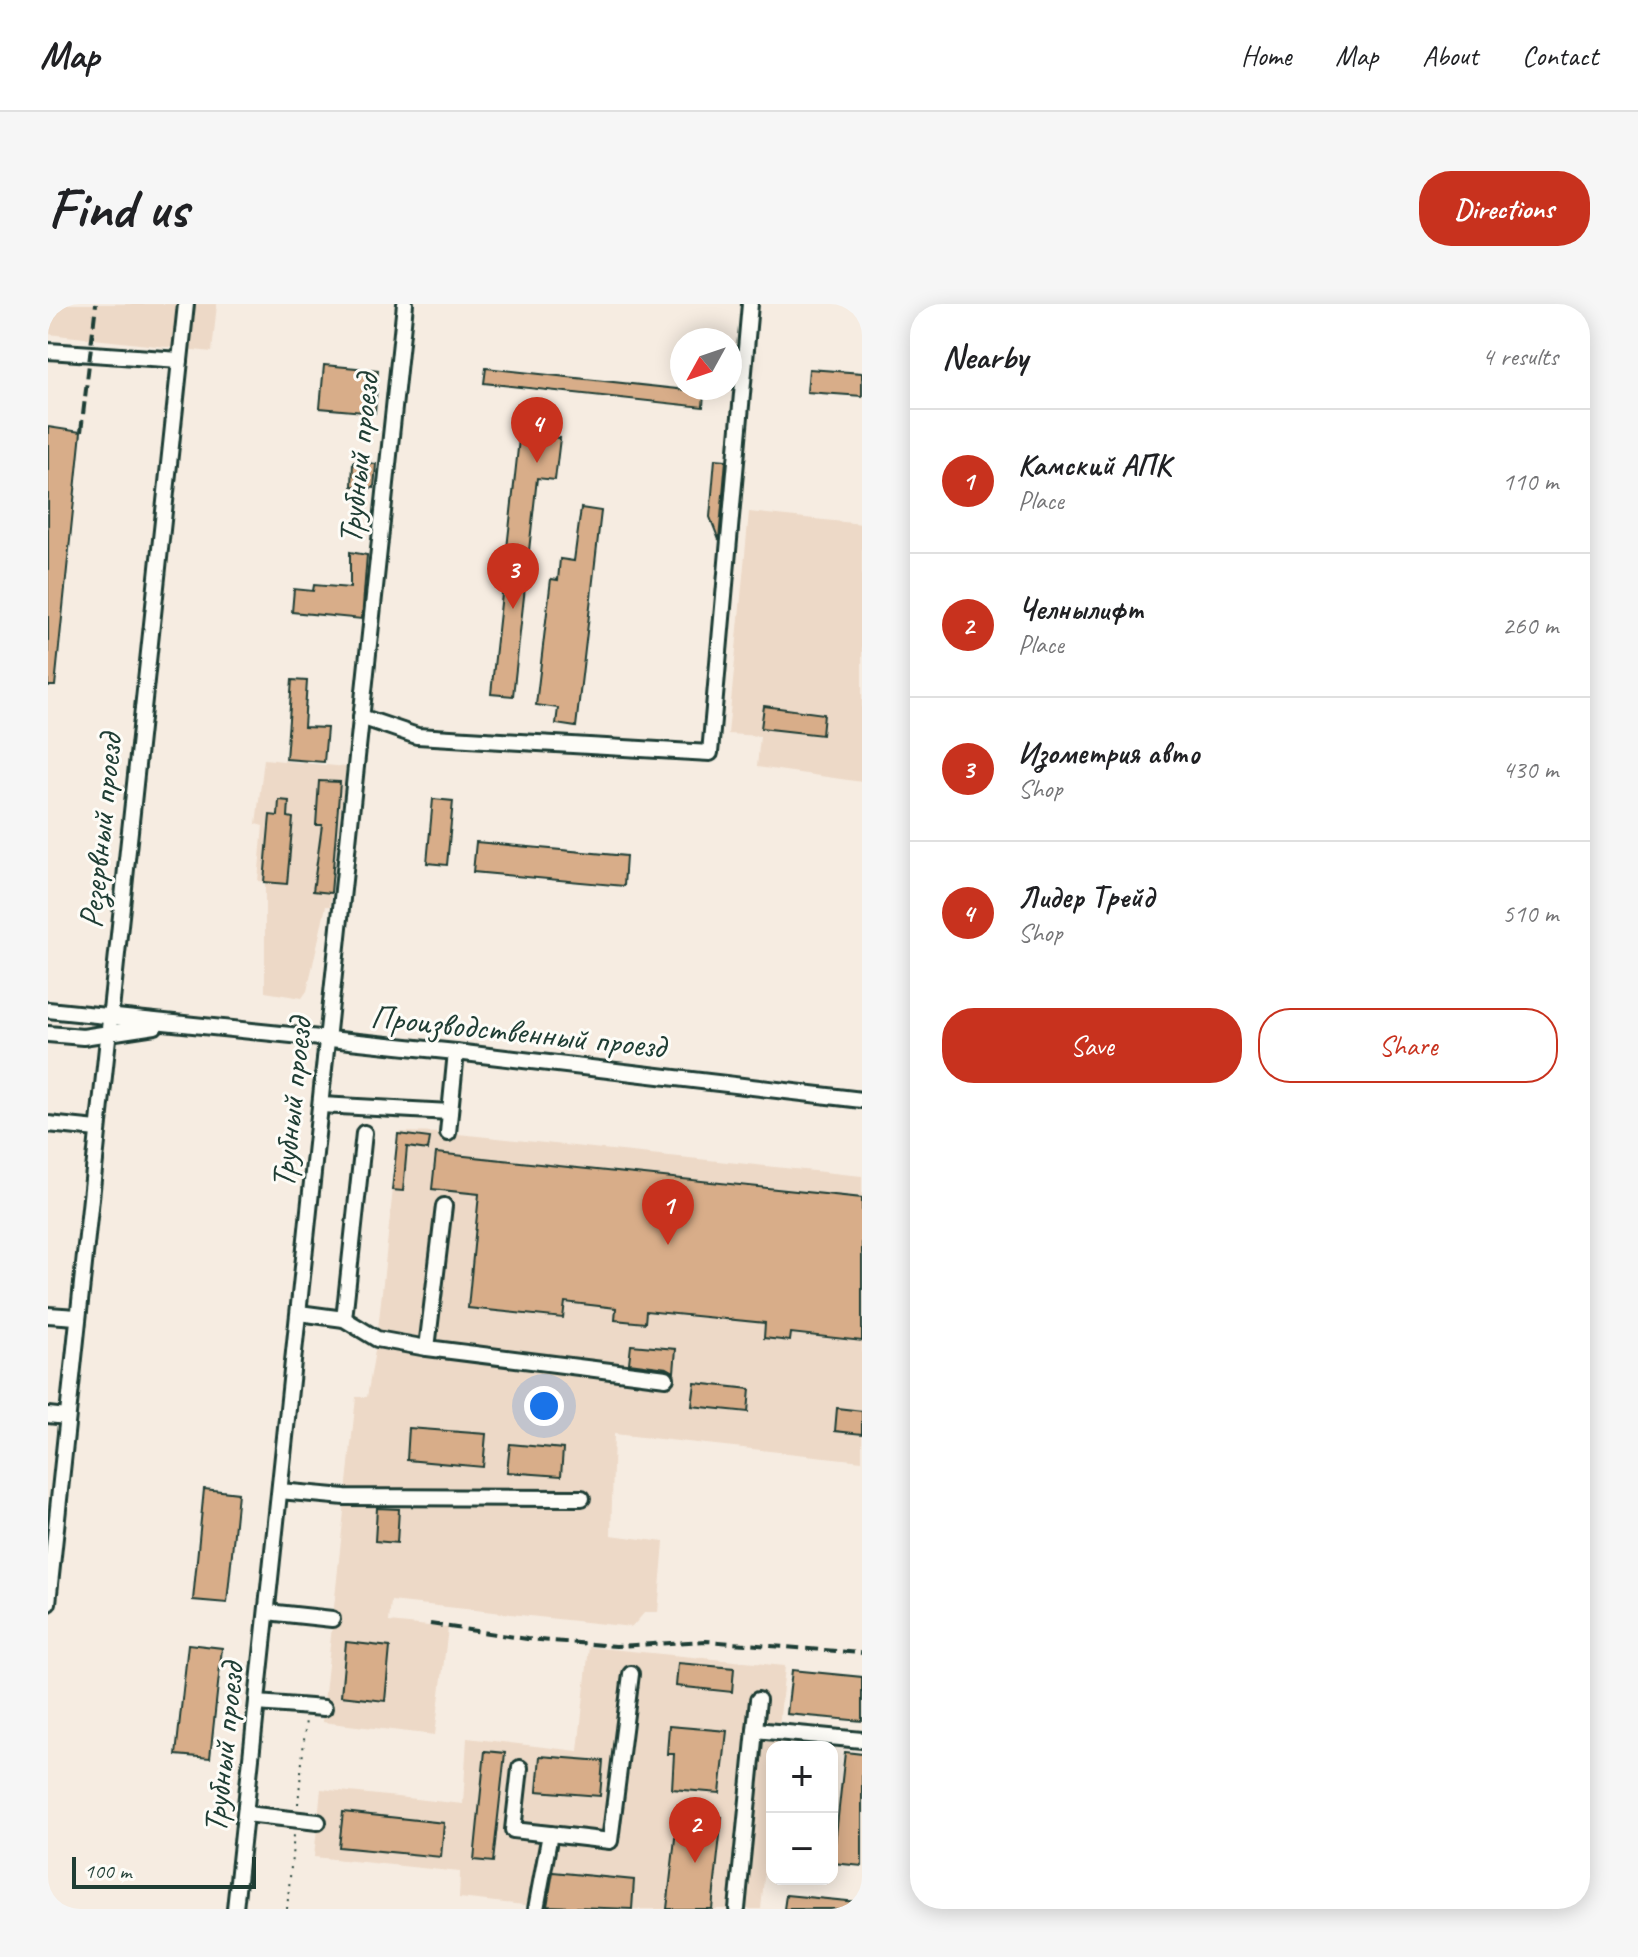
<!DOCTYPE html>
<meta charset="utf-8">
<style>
body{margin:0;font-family:Caveat,sans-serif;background:#f6f6f6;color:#202124}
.controls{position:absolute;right:24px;bottom:24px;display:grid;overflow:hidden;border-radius:16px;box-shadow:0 4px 20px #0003}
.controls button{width:72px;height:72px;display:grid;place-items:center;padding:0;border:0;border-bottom:2px solid #e0e0e0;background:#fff;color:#202124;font:40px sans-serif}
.compass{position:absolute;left:622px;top:24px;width:72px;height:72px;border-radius:50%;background:#fff;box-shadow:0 4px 20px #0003;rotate:230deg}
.scale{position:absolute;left:24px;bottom:20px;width:184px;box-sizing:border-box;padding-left:8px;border:4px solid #1f3d34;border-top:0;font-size:22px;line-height:28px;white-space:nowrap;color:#1f3d34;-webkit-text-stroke:6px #fdfcf7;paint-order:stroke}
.you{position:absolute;left:496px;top:1102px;width:28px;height:28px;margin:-20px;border:6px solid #fff;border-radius:50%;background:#1a73e8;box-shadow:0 0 0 12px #1a73e833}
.badge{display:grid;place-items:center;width:52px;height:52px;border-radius:50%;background:#c8321e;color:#fff;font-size:26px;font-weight:700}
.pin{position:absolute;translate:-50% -66px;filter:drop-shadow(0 2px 4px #0008)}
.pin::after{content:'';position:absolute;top:42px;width:28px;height:24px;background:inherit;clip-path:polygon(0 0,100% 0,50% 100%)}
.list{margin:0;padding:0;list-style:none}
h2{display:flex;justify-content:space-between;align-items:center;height:104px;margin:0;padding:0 32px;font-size:34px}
h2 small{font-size:26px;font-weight:400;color:#757577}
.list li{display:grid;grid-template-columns:52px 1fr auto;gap:24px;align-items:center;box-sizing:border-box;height:144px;padding:0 32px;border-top:2px solid #e0e0e0}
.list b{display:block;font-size:30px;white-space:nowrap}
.list p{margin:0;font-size:26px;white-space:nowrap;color:#757577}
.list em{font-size:26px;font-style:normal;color:#757577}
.actions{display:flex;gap:16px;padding:24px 32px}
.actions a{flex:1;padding:18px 0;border:2px solid #c8321e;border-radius:32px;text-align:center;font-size:28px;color:#c8321e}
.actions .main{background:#c8321e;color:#fff}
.map{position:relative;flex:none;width:814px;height:1605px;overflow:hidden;border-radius:32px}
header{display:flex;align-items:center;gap:48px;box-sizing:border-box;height:112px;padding:0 40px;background:#fff;border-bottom:2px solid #e0e0e0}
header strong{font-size:38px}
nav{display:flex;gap:44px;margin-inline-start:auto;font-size:28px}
.intro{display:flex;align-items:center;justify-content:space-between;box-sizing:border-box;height:192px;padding:0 48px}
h1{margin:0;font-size:56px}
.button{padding:20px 36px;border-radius:32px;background:#c8321e;color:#fff;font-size:28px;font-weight:700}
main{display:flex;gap:48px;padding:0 48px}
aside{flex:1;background:#fff;border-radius:32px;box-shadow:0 4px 20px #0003}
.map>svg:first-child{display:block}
.built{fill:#edd9c7}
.building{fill:#d8ad89;stroke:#1f3d34;stroke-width:2}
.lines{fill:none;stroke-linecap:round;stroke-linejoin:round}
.minor-casing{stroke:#1f3d34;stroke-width:20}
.path{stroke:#1f3d34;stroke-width:2;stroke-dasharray:2 6;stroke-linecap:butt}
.minor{stroke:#fdfcf7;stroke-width:14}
.rail{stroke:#1f3d34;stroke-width:4;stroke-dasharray:12 6;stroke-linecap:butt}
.labels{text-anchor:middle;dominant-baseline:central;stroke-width:6;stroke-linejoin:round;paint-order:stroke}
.street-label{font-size:34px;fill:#1f3d34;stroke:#fdfcf7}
</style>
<header>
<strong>Map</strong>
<nav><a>Home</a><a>Map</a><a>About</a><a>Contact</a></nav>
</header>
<div class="intro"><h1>Find us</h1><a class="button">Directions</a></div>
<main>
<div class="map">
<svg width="814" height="1605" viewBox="0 0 814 1605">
<rect width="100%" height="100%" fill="#f6ece1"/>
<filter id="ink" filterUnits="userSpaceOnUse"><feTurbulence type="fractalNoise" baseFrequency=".0125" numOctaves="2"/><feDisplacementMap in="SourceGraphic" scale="16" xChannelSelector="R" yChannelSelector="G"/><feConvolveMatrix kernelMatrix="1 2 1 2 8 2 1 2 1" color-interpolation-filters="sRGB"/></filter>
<g filter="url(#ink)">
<g class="built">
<polygon points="0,0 169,0 164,48 0,30"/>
<polygon points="701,208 814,220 814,478 709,463 712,432 680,430"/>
<polygon points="216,455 298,463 282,602 278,602 259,687 254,694 217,688 217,578 210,577 215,522 208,520"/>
<polygon points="351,828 400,829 814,872 814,1157 566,1130 563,1231 616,1238 610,1308 597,1308 584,1323 343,1297 341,1318 400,1324 387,1431 274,1418 308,1093 319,1093 329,1035"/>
<polygon points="541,1343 737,1362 729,1443 724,1443 724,1494 713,1605 513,1605 411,1594 412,1568 266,1553 273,1485 415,1500 419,1434 530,1447"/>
</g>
<g class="building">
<polygon points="276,61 330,66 327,109 272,104"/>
<polygon points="438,64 656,88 655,103 436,79"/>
<polygon points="761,65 814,69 814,92 759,88"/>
<polygon points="473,117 496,120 494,132 512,134 507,176 489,174 465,392 443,390"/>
<polygon points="0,123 33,128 7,382 0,382"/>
<polygon points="667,155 678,156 671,236 662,213"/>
<polygon points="305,158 328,160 326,184 304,182"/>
<polygon points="533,204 553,207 528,423 508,420 510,404 488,401 503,275 510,276 512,255 526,257"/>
<polygon points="302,248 319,251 314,315 244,308 246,285 265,287 266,281 302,284"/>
<polygon points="244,376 259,377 256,423 279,424 276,458 238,455"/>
<polygon points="716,402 776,410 774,431 713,424"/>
<polygon points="271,477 292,478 283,589 265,587 274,521 268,521"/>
<polygon points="385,495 405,497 399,561 379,559"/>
<polygon points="231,496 241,497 240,513 245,514 239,580 216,578 222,511 230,512"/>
<polygon points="428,538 578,552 576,582 425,568"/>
<polygon points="350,830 382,834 380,846 359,843 355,887 344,886"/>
<polygon points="388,849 814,894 814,1037 743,1029 742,1037 716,1034 717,1019 598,1007 597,1019 567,1016 568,1004 517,998 515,1014 420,1004 431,890 384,885"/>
<polygon points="583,1041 628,1045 626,1068 619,1064 581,1059"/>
<polygon points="647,1079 702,1085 700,1108 644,1102"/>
<polygon points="789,1104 814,1107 814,1130 787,1127"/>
<polygon points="361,1124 438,1130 435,1163 359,1156"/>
<polygon points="462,1140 515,1145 513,1172 459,1168"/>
<polygon points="156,1185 190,1189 179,1299 145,1296"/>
<polygon points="329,1204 351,1205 349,1239 327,1237"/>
<polygon points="298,1338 342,1343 337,1397 293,1392"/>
<polygon points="140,1340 174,1344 162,1454 128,1451"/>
<polygon points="630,1359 686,1364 684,1388 628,1382"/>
<polygon points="744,1366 814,1373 814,1417 739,1410"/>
<polygon points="621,1422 679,1427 672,1489 624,1485 626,1450 619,1450"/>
<polygon points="437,1447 457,1449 445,1558 426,1556"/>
<polygon points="797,1448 814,1450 814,1562 785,1559"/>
<polygon points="492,1452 555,1457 552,1492 489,1487"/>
<polygon points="295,1508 396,1519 393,1553 291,1543"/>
<polygon points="630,1508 674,1513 664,1605 619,1605"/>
<polygon points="505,1568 586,1576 584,1605 499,1602"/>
<polygon points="738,1591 809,1598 808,1605 736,1605"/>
</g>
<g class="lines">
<g class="minor-casing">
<g id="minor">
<polyline points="0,47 132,56"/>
<polyline points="313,413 369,432 662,449 702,0"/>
<polyline points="0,706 408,748 814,796"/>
<polyline points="0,730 35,733 107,722"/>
<polyline points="273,801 402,808"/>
<polyline points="0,820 49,825"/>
<polyline points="400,829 408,748"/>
<polyline points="251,1009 296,1015 329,1035 379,1044 618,1074"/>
<polyline points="0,1011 29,1013"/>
<polyline points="296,1015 316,829"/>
<polyline points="379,1044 396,902"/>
<polyline points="0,1111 19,1113"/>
<polyline points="232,1187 297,1193 534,1194"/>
<polyline points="0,1299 138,0"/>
<polyline points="219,1308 284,1315"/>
<polyline points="209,1399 276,1404"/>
<polyline points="707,1426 814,1436"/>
<polyline points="472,1464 465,1526 502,1530 488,1605"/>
<polyline points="198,1510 270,1518"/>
<polyline points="502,1530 562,1537 583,1370"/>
<polyline points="187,1605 357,0"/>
<polyline points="689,1605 710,1396"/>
</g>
</g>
<g class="path">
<polyline points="250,1500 258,1415"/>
<polyline points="239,1605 246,1531"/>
</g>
<use href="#minor" class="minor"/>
<g class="rail">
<polyline points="33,128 48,0"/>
<polyline points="382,1320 479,1335 568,1342 658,1337 814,1349"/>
</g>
</g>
</g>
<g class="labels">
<g class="street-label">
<text transform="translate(310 155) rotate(-84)">Трубный проезд</text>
<text transform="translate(52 527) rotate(-84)">Резервный проезд</text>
<text transform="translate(470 727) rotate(6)">Производственный проезд</text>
<text transform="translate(243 799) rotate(-84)">Трубный проезд</text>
<text transform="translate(175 1444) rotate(-84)">Трубный проезд</text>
</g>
</g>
</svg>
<div class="controls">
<button>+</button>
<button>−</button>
</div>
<svg class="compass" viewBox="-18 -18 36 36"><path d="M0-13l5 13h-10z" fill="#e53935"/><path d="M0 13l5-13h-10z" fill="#757577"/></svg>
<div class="scale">100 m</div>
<div class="you"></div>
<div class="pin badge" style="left:620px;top:941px">1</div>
<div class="pin badge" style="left:647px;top:1559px">2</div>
<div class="pin badge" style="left:465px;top:305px">3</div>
<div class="pin badge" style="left:489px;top:159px">4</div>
</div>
<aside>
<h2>Nearby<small>4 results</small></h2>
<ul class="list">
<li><span class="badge">1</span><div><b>Камский АПК</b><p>Place</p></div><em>110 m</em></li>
<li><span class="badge">2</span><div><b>Челнылифт</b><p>Place</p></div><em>260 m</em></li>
<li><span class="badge">3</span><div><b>Изометрия авто</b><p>Shop</p></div><em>430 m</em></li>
<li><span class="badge">4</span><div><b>Лидер Трейд</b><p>Shop</p></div><em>510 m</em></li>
</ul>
<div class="actions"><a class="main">Save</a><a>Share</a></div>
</aside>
</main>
